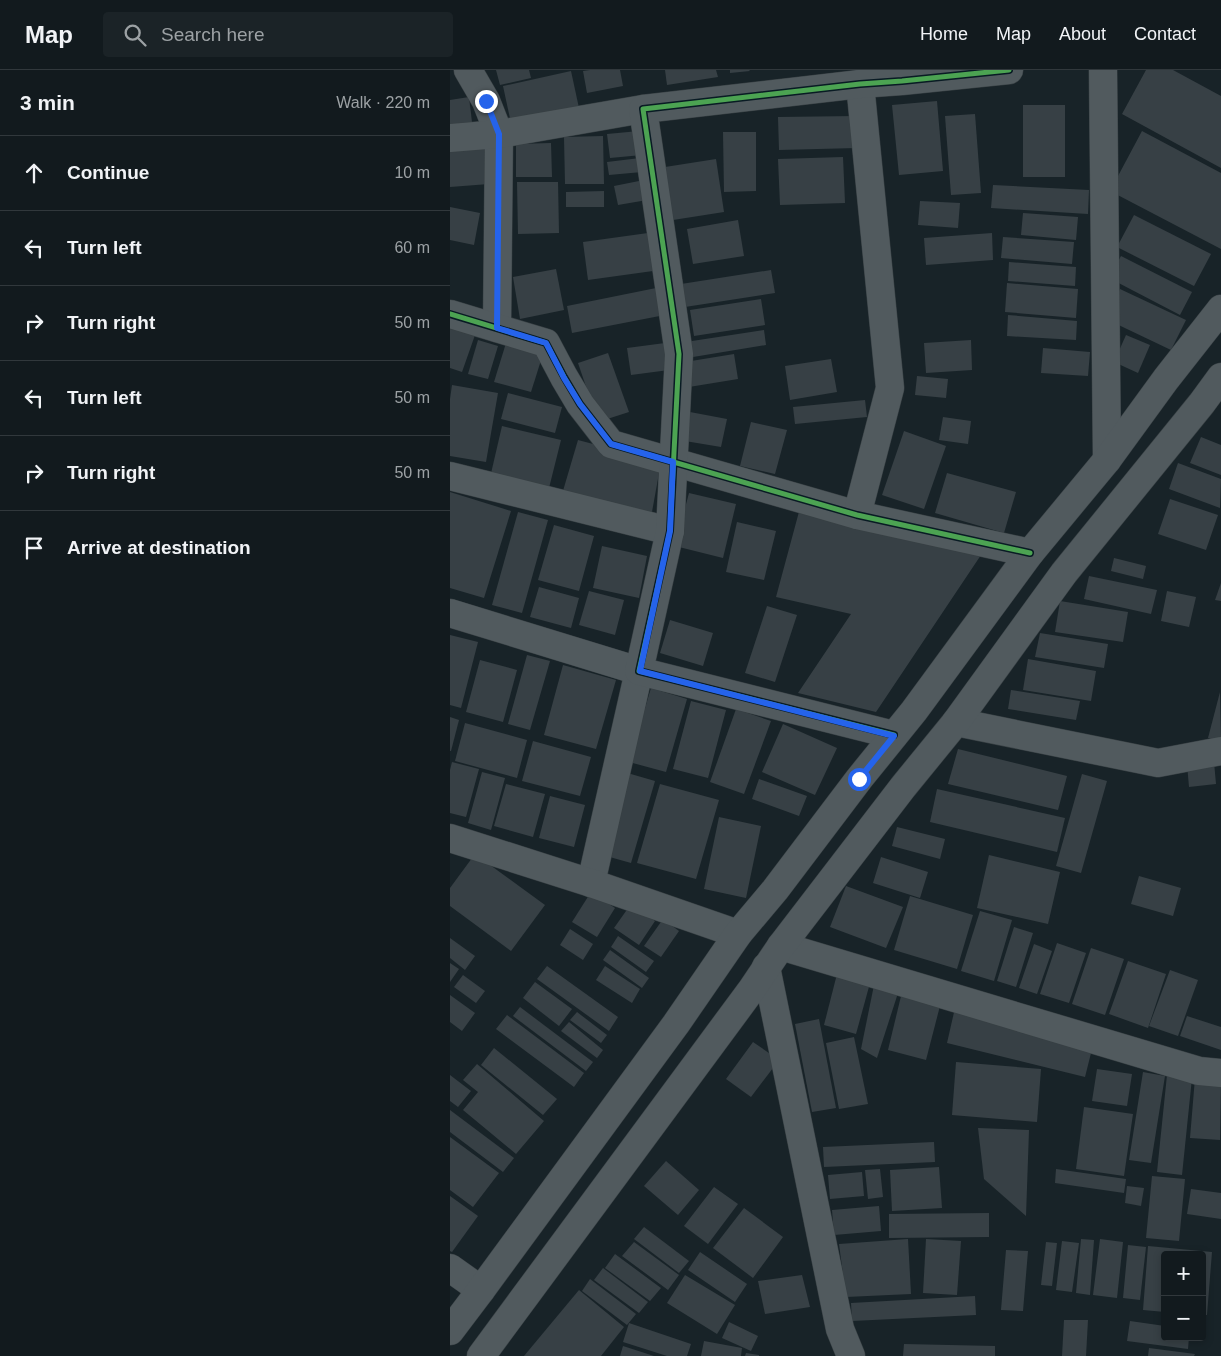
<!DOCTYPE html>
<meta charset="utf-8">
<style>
body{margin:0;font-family:Helvetica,sans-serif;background:#1b2327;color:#f1f3f6}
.controls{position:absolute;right:15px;bottom:15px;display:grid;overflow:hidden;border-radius:5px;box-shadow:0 2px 8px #0003}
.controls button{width:45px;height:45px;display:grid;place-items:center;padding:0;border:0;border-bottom:1px solid #31383c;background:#121a1e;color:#f1f3f6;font:25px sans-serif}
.stop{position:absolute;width:15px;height:15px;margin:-11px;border:4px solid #2563eb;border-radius:50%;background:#fff}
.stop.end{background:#2563eb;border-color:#fff;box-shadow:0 1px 5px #0008}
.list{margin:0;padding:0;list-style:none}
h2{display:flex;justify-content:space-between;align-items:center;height:65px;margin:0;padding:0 20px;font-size:21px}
h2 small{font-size:16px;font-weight:400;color:#9ca1a4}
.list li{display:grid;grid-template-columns:32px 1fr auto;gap:15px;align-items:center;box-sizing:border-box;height:75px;padding:0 20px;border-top:1px solid #31383c}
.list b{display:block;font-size:19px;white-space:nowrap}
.list em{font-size:16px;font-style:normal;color:#9ca1a4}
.icon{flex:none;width:28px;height:28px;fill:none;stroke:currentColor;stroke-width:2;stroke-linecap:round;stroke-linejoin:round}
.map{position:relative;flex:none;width:771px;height:1286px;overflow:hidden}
header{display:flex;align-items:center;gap:30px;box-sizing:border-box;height:70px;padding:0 25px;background:#121a1e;border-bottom:1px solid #31383c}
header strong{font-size:24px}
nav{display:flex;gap:28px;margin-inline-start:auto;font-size:18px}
.search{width:350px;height:45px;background:#1b2327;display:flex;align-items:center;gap:12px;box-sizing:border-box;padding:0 18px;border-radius:5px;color:#9ca1a4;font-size:19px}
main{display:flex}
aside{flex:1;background:#121a1e}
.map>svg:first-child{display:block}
.building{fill:#374045}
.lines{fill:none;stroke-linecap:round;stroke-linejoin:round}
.minor-casing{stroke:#384044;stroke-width:29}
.secondary-casing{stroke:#384044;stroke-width:29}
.minor{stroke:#515a5e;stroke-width:28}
.secondary{stroke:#515a5e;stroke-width:28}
.cycleway-casing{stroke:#091b24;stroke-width:8}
.cycleway{stroke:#4ca352;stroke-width:5}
.route{stroke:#2563eb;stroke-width:6}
</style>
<header>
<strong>Map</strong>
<div class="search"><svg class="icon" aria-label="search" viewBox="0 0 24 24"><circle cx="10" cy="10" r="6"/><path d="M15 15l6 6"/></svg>Search here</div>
<nav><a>Home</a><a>Map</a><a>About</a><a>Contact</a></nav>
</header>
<main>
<aside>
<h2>3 min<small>Walk · 220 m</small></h2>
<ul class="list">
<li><svg class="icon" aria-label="ahead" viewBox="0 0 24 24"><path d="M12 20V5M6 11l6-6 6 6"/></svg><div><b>Continue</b></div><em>10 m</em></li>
<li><svg class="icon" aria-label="left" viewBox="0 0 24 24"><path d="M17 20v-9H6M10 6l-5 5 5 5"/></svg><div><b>Turn left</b></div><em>60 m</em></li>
<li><svg class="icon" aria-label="right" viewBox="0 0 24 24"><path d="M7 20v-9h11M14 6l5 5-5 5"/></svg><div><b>Turn right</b></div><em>50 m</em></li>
<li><svg class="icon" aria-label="left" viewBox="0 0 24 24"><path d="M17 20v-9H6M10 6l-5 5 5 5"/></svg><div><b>Turn left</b></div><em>50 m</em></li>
<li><svg class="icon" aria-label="right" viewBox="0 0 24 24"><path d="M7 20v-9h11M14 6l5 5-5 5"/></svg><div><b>Turn right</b></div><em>50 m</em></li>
<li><svg class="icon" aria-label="arrive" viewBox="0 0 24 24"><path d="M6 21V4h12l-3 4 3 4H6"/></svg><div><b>Arrive at destination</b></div></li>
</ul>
</aside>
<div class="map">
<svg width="771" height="1286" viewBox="0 0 771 1286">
<rect width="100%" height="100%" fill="#182328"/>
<g class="building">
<polygon points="46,0 79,0 81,8 50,15"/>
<polygon points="140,0 170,0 173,16 137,23 133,1"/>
<polygon points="215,0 266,0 268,7 217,15"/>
<polygon points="280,0 299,0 300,1 280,3"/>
<polygon points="696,0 723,0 771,26 771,98 672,44"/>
<polygon points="121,1 129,38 61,53 53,16"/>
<polygon points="19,27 22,52 0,55 0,30"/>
<polygon points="487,31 493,101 449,105 442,35"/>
<rect x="573" y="35" width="42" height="72"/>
<polygon points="525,44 531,123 501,125 495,46"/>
<polygon points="406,46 407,78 329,80 328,47"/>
<polygon points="189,61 192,85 160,88 157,64"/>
<polygon points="692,61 771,103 771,179 660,121"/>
<polygon points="273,62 306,62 306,121 274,122"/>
<polygon points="153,66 154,114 115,114 114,67"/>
<polygon points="101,73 102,107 66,107 66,74"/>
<polygon points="36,74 39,114 0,117 0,77"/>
<polygon points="393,87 395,133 330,135 328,89"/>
<polygon points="190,88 192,102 159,105 157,92"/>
<polygon points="266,89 274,142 223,150 215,97"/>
<polygon points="199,109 203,129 168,135 164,116"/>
<polygon points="67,112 108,112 109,163 68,164"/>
<polygon points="543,115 639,120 638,144 541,138"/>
<polygon points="154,121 154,137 116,137 116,122"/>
<polygon points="470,131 510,133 508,158 468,155"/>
<polygon points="0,137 30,143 24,175 0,170"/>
<polygon points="573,143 628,147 626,170 571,165"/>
<polygon points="684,145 761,184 744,216 667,177"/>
<polygon points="288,150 294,186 243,194 237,159"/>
<polygon points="198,163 203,201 138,210 133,172"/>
<polygon points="542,163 543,190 476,195 474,168"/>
<polygon points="553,167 624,172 622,194 551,188"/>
<polygon points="671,186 742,222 730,245 659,208"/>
<polygon points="559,192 626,197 625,216 558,211"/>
<polygon points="106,199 114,240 70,249 63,207"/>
<polygon points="321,200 325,223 235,237 231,214"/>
<polygon points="557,213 628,219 626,248 555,242"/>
<polygon points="216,216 220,244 122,263 117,236"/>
<polygon points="670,219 736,250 721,280 656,249"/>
<polygon points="311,229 315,255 244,266 240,240"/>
<polygon points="558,245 627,251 626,270 557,266"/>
<polygon points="0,257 25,265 12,302 0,298"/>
<polygon points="314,260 316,275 231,289 229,273"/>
<polygon points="676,265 700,275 688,303 664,292"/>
<polygon points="28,270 48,276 38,309 18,304"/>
<polygon points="521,270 522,300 476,303 474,273"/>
<polygon points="56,273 93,284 81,322 44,312"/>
<polygon points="215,273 219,300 181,305 177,278"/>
<polygon points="593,278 640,282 638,306 591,303"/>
<polygon points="158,283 179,342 148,352 128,293"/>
<polygon points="284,284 288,309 239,317 235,292"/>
<polygon points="381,289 387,322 340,330 335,296"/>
<polygon points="467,306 498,309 496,328 465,325"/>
<polygon points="2,315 48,323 36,392 0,386 0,329"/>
<polygon points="58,323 112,337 105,363 51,349"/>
<polygon points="415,330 417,347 345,354 343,337"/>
<polygon points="240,342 277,349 271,377 235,371"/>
<polygon points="493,347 521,351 518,374 489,370"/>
<polygon points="301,352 337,360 325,404 290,396"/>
<polygon points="52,356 111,370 97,426 39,412"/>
<polygon points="454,361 496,376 474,439 432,425"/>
<polygon points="751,367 771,375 771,405 740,393"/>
<polygon points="128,370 211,392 200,453 110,431"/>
<polygon points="728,393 771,409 770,438 719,419"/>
<polygon points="497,403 566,422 554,463 485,443"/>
<polygon points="0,422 61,441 34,528 0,518"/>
<polygon points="239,423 286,434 273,488 225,476"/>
<polygon points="720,429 768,445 756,480 708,464"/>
<polygon points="350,438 531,485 426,642 348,623 401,544 326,527"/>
<polygon points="68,442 98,450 72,543 42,535"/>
<polygon points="287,452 326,461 314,510 276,502"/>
<polygon points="104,455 144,466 129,521 88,510"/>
<polygon points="152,476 197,486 189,528 143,518"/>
<polygon points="664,488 696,496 693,509 661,501"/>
<polygon points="639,506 707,520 701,544 634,529"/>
<polygon points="771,513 771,531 765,530"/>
<polygon points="89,517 129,528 121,558 80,547"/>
<polygon points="139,521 174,530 165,565 129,555"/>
<polygon points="717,521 746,527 739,557 711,551"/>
<polygon points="610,531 678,542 673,572 605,562"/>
<polygon points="317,536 347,545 325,612 295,603"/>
<polygon points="220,550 263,563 253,596 210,583"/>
<polygon points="590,563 658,574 654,598 585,587"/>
<polygon points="0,565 28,572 11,638 0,635"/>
<polygon points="77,585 100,591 80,660 58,654"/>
<polygon points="578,589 646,601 641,631 573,620"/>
<polygon points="30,590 67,600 53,652 16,642"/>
<polygon points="113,595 166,610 146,679 94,665"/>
<polygon points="201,618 237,629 216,702 179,692"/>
<polygon points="561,620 630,631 626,650 558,639"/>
<polygon points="770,622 771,670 758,668"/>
<polygon points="241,631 276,640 258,708 223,699"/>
<polygon points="286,639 321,651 294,724 260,712"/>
<polygon points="0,647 9,650 1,681 0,681"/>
<polygon points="15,653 77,670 67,708 5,691"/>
<polygon points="333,654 387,678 365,725 312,702"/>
<polygon points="83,671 141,687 130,726 72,711"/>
<polygon points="508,679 617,706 608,740 498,714"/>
<polygon points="2,692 29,699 16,747 0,743 0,700"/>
<polygon points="764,692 766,714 739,717 737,694"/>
<polygon points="32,702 55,708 41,760 18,753"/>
<polygon points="174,702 205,711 181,793 149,784"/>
<polygon points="632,704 657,711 631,803 606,796"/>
<polygon points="309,709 357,726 349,746 302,729"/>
<polygon points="56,714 95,724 83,767 44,756"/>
<polygon points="210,714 269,730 246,809 187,793"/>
<polygon points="487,719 615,748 607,782 480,752"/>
<polygon points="100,726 135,735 124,777 89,768"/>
<polygon points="269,747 311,756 296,828 254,819"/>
<polygon points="447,757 495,769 490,789 442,776"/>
<polygon points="25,784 95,835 61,881 0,836 0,818"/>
<polygon points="539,785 610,802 598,854 527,838"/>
<polygon points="431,787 478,802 470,828 423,813"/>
<polygon points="689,806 731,818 723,846 681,834"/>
<polygon points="396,816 453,837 436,878 380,857"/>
<polygon points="141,822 165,838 147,867 122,852"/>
<polygon points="460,826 523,845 507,899 444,880"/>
<polygon points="181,834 205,851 189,875 164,858"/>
<polygon points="530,841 562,850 544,911 511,901"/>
<polygon points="213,849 229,861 211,887 194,876"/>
<polygon points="564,857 583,863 566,917 547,911"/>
<polygon points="120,859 143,874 133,890 110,875"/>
<polygon points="168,866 204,891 196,902 161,877"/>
<polygon points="0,868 25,886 15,900 0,888"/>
<polygon points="607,873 636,883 619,933 590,924"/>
<polygon points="584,874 602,881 587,924 569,918"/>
<polygon points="641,878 674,889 655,945 622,934"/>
<polygon points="160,880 199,908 192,918 153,890"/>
<polygon points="678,891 716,904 698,958 659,944"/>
<polygon points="0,893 9,899 0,912"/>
<polygon points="97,896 168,947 159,961 87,909"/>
<polygon points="155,896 190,919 182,933 146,910"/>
<polygon points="720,900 748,910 728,966 699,956"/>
<polygon points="387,904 420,913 406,964 374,955"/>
<polygon points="13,905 35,921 26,933 4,917"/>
<polygon points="85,912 122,939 109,956 73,928"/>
<polygon points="424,915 448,923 427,988 411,979"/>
<polygon points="452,922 491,932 476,990 438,980"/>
<polygon points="0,925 25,943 12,961 0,952"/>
<polygon points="70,937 143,992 136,1001 63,946"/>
<polygon points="505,938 644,971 635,1007 497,973"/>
<polygon points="127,942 157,965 151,973 120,950"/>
<polygon points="57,945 134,1003 124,1017 46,959"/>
<polygon points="737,946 771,957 771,980 730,966"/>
<polygon points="369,949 386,1038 362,1042 345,954"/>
<polygon points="119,952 153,980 147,988 111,961"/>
<polygon points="404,967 418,1034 389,1039 376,973"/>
<polygon points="303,972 329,990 301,1027 276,1009"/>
<polygon points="44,978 107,1029 93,1045 31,995"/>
<polygon points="506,992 591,999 587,1052 502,1045"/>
<polygon points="27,994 94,1051 66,1084 13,1040 28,1022 13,1010"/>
<polygon points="647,999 682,1004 677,1036 642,1031"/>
<polygon points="693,1002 715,1006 701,1093 679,1090"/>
<polygon points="0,1005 21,1021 8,1037 0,1031"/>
<polygon points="717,1005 742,1008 732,1105 707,1102"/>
<polygon points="745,1008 771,1010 770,1070 740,1068"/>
<polygon points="634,1037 683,1044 674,1106 626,1099"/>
<polygon points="0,1040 64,1088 53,1102 0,1062"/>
<polygon points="528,1058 579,1060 576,1146 534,1109"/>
<polygon points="0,1067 49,1103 23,1137 0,1120"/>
<polygon points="484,1072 485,1092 374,1097 373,1077"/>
<polygon points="216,1091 249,1120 228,1145 194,1116"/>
<polygon points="489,1097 492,1138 442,1141 440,1100"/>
<polygon points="430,1099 433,1127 418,1129 415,1100"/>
<polygon points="606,1099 676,1109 674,1123 605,1113"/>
<polygon points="412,1102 414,1126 380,1129 378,1105"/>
<polygon points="702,1106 735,1109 729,1171 696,1168"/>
<polygon points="677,1116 694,1118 691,1136 675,1133"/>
<polygon points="264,1117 288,1134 258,1174 234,1156"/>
<polygon points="741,1119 771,1123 771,1149 737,1144"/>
<polygon points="0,1126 28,1146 2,1182 0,1181"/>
<polygon points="429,1136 431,1161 384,1165 382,1140"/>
<polygon points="294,1138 333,1167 303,1208 263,1178"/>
<polygon points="539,1143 539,1167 439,1168 439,1144"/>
<polygon points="194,1157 239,1191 229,1203 184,1169"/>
<polygon points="458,1169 461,1224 396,1227 389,1174"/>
<polygon points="476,1169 511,1171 507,1225 473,1223"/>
<polygon points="631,1169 644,1170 640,1225 626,1223"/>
<polygon points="650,1169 673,1172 667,1228 643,1225"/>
<polygon points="612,1171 629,1173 622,1222 606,1220"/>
<polygon points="184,1172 229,1205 218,1220 172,1186"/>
<polygon points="596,1172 607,1173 602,1216 591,1215"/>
<polygon points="678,1175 696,1177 690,1230 673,1228"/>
<polygon points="698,1176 762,1182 757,1245 752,1245 752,1185 715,1185 715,1242 693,1240"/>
<polygon points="556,1180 578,1181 573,1241 551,1240"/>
<polygon points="250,1182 297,1214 285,1232 238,1200"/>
<polygon points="165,1184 211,1218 200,1231 155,1198"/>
<polygon points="153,1198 198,1232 189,1243 144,1210"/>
<polygon points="235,1205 285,1235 267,1264 217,1233"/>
<polygon points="352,1205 360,1237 315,1244 308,1211"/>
<polygon points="140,1209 186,1244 177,1255 132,1221"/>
<polygon points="129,1220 174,1257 151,1286 74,1286"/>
<polygon points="525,1226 526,1245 402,1251 401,1233"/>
<polygon points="614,1250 638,1250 636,1286 612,1286"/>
<polygon points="680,1251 715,1256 715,1267 739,1267 738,1279 677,1271"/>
<polygon points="279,1252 308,1266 301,1281 272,1268"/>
<polygon points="179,1253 241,1274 237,1286 217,1286 173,1272"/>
<polygon points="254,1271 292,1278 291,1286 251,1286"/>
<polygon points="454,1274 545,1276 545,1286 453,1286"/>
<polygon points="173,1276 204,1286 170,1286"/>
<polygon points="699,1278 745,1284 744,1286 698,1286"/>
<polygon points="296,1283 309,1285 309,1286 295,1286"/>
</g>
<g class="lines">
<g class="minor-casing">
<g id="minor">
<polyline points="18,0 36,31 49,64 47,258"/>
<polyline points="653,0 657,390"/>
<polyline points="0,68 49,64 193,39"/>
<polyline points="0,244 96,273 114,307 130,334 161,374 407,445 580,483"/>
<polyline points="0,406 220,461"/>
<polyline points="407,445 440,318 410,14"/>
<polyline points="0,543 189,601 141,813"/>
<polyline points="506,652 708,693 771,681"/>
<polyline points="444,665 189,601 220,461 229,284 193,39 410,14 452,11 559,0"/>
<polyline points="0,768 141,813 288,864"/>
<polyline points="331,876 749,1001 771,1003"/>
<polyline points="316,897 390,1259 401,1286"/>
<polyline points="0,1198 31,1220"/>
</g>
</g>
<g class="secondary-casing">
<g id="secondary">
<polyline points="0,1261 31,1220 226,954 288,864 325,820 409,709 464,641 580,483 657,390 716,309 771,239"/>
<polyline points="31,1286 302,919 331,876 453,717 506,652 614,503 752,333 771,307"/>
</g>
</g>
<use href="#minor" class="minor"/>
<use href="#secondary" class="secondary"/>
<g class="cycleway-casing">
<g id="cycleway">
<polyline points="0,244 96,273 114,307 130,334 161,374 407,445 580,483"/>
<polyline points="444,665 189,601 220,461 229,284 193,39 410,14 452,11 559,0"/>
</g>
</g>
<use href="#cycleway" class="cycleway"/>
</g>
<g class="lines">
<polyline class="route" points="36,31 49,64 47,258 96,273 114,308 130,334 161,374 223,392 220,461 190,601 444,666 409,709"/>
</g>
</svg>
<div class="controls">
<button>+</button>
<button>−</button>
</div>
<div class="stop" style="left:409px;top:709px"></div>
<div class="stop end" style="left:36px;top:31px"></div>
</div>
</main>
